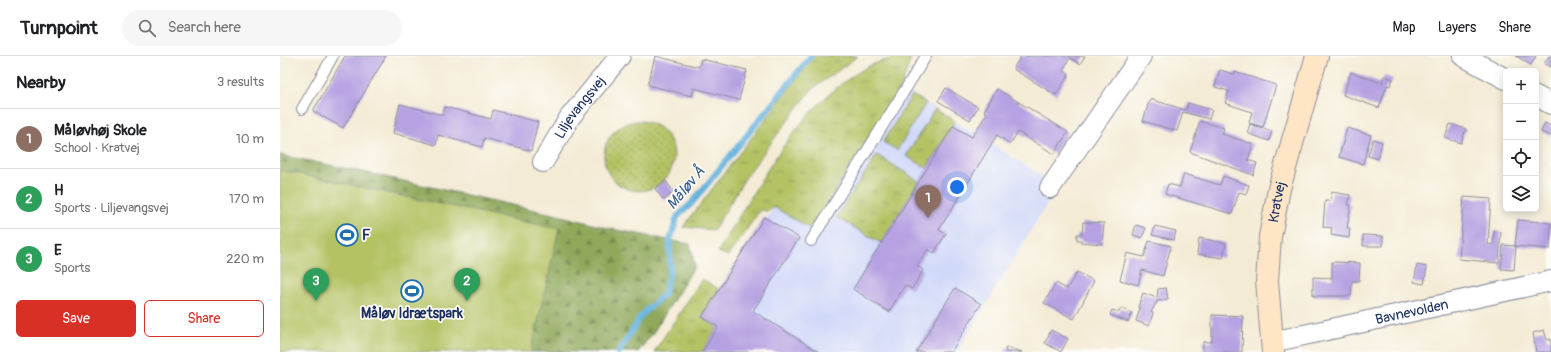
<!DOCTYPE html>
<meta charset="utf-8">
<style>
body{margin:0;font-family:Pangolin,sans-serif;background:#f6f6f6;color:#202124}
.controls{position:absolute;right:12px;top:12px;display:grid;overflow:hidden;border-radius:6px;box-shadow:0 2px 10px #0003}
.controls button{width:36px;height:36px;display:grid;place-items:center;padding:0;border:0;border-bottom:1px solid #e0e0e0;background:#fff;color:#202124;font:20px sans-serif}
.you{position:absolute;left:677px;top:131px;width:14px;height:14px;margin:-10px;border:3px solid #fff;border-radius:50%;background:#1a73e8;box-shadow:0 0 0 6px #1a73e833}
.badge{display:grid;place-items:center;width:26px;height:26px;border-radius:50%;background:#d93025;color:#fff;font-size:13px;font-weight:700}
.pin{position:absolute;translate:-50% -33px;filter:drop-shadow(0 1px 2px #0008)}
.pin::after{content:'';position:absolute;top:21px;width:14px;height:12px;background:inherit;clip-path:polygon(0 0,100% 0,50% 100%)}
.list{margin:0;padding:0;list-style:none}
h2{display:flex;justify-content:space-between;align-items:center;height:52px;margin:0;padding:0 16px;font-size:17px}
h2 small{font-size:13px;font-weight:400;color:#757577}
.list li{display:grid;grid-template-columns:26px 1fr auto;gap:12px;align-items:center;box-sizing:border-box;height:60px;padding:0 16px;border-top:1px solid #e0e0e0}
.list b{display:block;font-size:15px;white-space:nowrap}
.list p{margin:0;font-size:13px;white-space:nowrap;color:#757577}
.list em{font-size:13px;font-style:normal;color:#757577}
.actions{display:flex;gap:8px;padding:12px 16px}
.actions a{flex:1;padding:9px 0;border:1px solid #d93025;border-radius:6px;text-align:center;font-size:14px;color:#d93025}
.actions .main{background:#d93025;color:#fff}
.icon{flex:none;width:22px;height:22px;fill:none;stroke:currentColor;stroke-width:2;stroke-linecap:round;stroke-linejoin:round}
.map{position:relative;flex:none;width:1271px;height:296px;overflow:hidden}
header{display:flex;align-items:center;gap:24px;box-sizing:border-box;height:56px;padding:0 20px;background:#fff;border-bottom:1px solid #e0e0e0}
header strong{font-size:19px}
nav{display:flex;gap:22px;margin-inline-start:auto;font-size:14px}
.search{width:280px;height:36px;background:#f6f6f6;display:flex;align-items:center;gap:10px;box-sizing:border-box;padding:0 14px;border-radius:22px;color:#757577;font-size:15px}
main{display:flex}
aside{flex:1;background:#fff}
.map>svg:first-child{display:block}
.built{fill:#d1d9f9}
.grass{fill:url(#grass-tufts);stroke:#687861}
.forest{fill:url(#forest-firs);stroke:#556c5c}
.park{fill:url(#park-dots);stroke:#687861}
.pitch{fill:#b4c264;stroke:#687861}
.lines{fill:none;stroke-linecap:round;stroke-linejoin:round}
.stream{stroke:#65b2de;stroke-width:6}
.building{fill:#b6a1e2}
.lane-casing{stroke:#888d9a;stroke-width:12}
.street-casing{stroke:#888d9a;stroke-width:22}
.secondary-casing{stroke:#888d9a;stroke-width:24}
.lane{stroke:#fff;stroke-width:10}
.street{stroke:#fff;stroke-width:20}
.secondary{stroke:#fee5c5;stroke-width:22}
.labels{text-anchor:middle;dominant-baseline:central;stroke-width:3.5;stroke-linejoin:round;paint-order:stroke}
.street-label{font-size:14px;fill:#1b2f5e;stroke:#fdfcf7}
.poi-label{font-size:14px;font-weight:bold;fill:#1b2f5e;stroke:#fdfcf7;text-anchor:start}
.water-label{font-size:15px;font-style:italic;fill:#355d8b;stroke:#fdfcf7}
</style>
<header>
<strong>Turnpoint</strong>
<div class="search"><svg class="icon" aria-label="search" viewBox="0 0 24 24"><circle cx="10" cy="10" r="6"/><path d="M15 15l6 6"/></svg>Search here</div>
<nav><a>Map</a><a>Layers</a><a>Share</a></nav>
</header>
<main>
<aside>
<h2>Nearby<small>3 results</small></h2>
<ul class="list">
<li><span class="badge" style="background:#8d6e63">1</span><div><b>Måløvhøj Skole</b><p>School · Kratvej</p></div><em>10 m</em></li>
<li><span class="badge" style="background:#2e9e5b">2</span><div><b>H</b><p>Sports · Liljevangsvej</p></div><em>170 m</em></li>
<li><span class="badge" style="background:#2e9e5b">3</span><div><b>E</b><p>Sports</p></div><em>220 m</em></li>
</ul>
<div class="actions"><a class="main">Save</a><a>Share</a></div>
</aside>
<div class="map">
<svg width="1271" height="296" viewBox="0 0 1271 296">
<defs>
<pattern id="grass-tufts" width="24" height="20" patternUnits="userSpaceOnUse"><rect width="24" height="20" fill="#b4c264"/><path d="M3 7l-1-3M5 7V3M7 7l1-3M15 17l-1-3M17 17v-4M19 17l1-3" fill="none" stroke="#929e56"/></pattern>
<pattern id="forest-firs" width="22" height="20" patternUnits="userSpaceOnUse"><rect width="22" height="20" fill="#8fa85a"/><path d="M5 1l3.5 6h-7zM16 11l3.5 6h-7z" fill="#74894e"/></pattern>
<pattern id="park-dots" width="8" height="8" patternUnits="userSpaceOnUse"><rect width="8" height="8" fill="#b4c264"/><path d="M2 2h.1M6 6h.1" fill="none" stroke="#929e56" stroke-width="1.8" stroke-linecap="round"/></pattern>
</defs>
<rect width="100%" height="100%" fill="#fdfcf7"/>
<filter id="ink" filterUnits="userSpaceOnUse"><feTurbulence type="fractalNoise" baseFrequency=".025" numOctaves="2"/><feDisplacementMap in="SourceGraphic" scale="8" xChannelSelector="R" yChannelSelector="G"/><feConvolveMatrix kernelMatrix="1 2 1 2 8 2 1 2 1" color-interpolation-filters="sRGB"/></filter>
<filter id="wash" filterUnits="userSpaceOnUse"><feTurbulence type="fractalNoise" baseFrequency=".012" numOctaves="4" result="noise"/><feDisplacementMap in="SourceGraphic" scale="16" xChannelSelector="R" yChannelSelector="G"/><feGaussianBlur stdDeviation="0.9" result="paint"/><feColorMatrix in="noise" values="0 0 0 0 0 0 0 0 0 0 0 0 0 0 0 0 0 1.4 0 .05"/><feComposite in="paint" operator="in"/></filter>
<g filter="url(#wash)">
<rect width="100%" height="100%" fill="#f4ebd5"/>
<polygon class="built" points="621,31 778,130 677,296 403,296 494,151 531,173"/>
<g class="grass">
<polygon points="534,0 578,0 531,34 467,119 434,174 403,171"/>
<path d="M616 1 631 3 621 31 531 173 494 151 487 156 481 153 448 200 438 196C479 129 517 49 589 10 597 6 607 4 616 1Z"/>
<polygon points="632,39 646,47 617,94 603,86"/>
<polygon points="655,53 675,65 647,112 626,100"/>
<polygon points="597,99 639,125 601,187 556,161"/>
<polygon points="422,223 439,233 422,261 438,271 422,296 374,296"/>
</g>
<polygon class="forest" points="0,99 74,114 282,160 332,173 410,188 415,210 373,277 358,296 251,296 279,173 0,114"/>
<circle class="park" cx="359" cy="100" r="35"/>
<polygon class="pitch" points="0,114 279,173 251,296 0,296"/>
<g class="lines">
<polyline class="stream" points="339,296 361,260 384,238 390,214 390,185 397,161 411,148 531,0"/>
</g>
<g id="blocks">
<g class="building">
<polygon points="65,0 106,0 63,72 33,55"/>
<polygon points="375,0 419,11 421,3 467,14 459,44 414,32 412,40 368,29"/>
<polygon points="741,0 805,0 800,8 790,2 783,14 789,18 776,39 733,13"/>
<polygon points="1236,0 1256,0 1251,9"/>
<polygon points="1269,0 1271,0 1271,11 1264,8"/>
<polygon points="940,14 954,18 955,16 996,29 983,71 969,67 972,56 945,47 949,35 935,31"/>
<polygon points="1071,16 1102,27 1104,20 1113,23 1110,30 1107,29 1099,52 1063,39"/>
<polygon points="666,32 698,51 690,64 658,45"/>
<polygon points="717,33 788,76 774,98 738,76 730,88 717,79 659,174 666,178 654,197 648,193 637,210 643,214 632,233 625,229 609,256 573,233 673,70 692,81 707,57 704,55"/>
<polygon points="870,43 906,54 908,47 932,54 929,63 903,56 897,75 863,65"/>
<polygon points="120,48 163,59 165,51 211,63 213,54 258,66 251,95 204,82 202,91 158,79 156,89 113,77"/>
<polygon points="920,65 944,72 942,78 973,88 968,104 977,107 973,119 910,96"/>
<polygon points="1265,67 1271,70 1271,80 1261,76"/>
<polygon points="970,68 992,75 989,85 967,77"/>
<polygon points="1170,68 1186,73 1181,87 1165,82"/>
<polygon points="1067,72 1091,79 1083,108 1059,101"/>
<polygon points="1093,83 1102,86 1098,103 1088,100"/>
<polygon points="904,118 940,129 943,120 969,129 966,138 959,136 952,158 885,138 888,128 900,131"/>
<polygon points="385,124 394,136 384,144 375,133"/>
<polygon points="1052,136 1070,139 1068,149 1071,149 1067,172 1070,172 1069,182 1051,179 1052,172 1043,171 1045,145 1050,145"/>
<polygon points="1184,141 1211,143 1208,188 1213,189 1214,175 1221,176 1219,207 1179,203"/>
<polygon points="484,161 519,182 473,255 539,296 422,296 438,271 422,261"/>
<polygon points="1238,164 1271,167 1270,193 1235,190"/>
<polygon points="803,166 824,167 822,188 801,186 801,184 797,184 797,178 802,178"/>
<polygon points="856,169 866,172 862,182 853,179"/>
<polygon points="875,170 896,175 894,184 872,179"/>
<polygon points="1083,179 1103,180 1103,190 1083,190"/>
<polygon points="919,182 946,187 943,202 917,198"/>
<polygon points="869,185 891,190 883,220 862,214 858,229 840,224 847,197 864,201"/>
<polygon points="1223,189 1236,190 1234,214 1221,213"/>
<polygon points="1052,206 1080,207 1079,225 1072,225 1071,240 1033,240 1033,221 1052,222"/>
<polygon points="1137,209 1147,211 1144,228 1134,226"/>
<polygon points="797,216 814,225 794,263 764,247 776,227 787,233"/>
<polygon points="675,232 701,248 671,296 636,296"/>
<polygon points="886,232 888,243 881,245 878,244 871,256 873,257 869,270 856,265 860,252 858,251 863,237 877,242 878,233"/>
<polygon points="841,252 852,257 848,266 830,259 832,254 839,256"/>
<polygon points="932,259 963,260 962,296 923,296 923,286 932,286"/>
<polygon points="771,274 788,283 781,296 765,287"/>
<polygon points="1264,274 1267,284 1271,283 1271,296 1256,296 1253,277"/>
<polygon points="726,291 742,296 725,296"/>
</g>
</g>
</g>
<g filter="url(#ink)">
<use href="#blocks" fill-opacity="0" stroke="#888d9a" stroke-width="1"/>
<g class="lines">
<g class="lane-casing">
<g id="lane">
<polyline points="22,53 53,0"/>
<polyline points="531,185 646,0"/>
</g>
</g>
<g class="street-casing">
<g id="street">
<polyline points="1183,0 1226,23"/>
<polyline points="1256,40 1271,48"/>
<path id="s1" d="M263 106 290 61 340 0"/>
<polyline points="770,132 861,0"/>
<path id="s2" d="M992 286 1271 225"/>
</g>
</g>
<g class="secondary-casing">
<g id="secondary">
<path id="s3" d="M993 296 987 225 990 181 999 133 1037 0"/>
</g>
</g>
<use href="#lane" class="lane"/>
<use href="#street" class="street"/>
<use href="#secondary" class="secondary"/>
</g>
</g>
<defs>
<g id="stadium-ring" transform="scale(1.15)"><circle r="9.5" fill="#fdfcf7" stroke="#1f6fb2" stroke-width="1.5"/><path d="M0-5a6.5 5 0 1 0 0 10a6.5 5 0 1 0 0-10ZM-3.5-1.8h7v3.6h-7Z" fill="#1f6fb2"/></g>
</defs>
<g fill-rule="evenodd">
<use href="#stadium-ring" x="67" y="179"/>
<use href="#stadium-ring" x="132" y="235"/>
</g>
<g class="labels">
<g class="street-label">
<text stroke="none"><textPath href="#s1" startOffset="66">Liljevangsvej</textPath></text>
<text stroke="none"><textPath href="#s3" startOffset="151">Kratvej</textPath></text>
<text stroke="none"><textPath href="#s2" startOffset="143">Bavnevolden</textPath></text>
</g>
<g class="poi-label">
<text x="82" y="179">F</text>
<text x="132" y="257" text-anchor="middle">Måløv Idrætspark</text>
</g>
<g class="water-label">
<text transform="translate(406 132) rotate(-50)">Måløv Å</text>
</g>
</g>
</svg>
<div class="controls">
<button>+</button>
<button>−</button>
<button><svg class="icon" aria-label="locate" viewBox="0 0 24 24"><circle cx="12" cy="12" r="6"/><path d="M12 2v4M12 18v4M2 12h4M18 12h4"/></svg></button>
<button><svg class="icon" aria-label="layers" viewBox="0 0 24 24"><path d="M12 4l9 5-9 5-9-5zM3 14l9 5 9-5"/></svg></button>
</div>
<div class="you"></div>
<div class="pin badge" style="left:648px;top:162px;background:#8d6e63">1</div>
<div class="pin badge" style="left:187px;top:245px;background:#2e9e5b">2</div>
<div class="pin badge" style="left:36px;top:245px;background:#2e9e5b">3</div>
</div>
</main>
